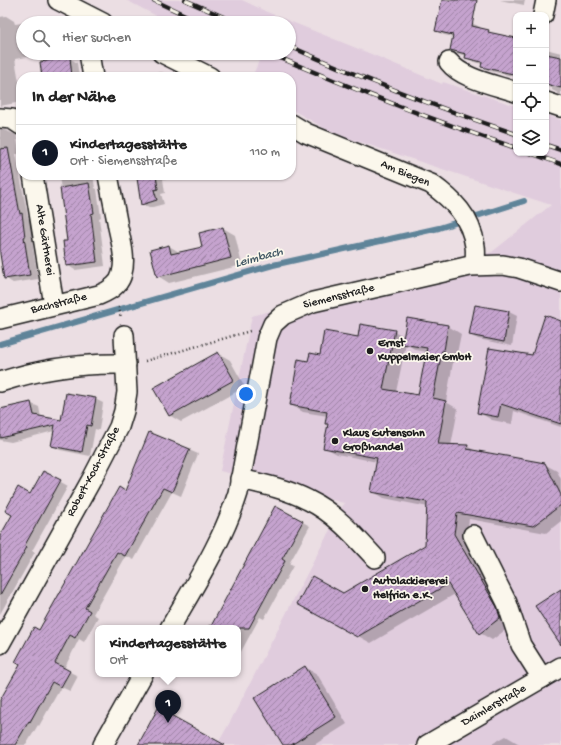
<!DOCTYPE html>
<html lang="de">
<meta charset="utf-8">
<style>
body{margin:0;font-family:"Gochi Hand",sans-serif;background:#f2f2f2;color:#222}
.controls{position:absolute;right:12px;top:12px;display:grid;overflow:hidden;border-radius:8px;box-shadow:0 1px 3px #0004}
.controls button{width:36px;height:36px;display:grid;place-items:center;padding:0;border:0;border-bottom:1px solid #e0e0e0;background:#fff;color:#222;font:20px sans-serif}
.you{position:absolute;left:246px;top:394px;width:14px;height:14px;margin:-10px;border:3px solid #fff;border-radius:50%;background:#1a73e8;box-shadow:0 0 0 6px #1a73e833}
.badge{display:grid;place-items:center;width:26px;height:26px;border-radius:50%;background:#111827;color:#fff;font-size:13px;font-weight:700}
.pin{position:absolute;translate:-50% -33px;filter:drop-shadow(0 1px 2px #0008)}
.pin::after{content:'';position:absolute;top:21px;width:14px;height:12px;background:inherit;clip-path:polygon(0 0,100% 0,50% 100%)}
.popup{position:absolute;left:95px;top:625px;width:146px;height:52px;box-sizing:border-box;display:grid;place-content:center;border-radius:8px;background:#fff;filter:drop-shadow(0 1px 3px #0005);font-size:13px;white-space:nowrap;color:#767676}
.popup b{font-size:15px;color:#222}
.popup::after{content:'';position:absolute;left:50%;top:100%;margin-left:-8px;border:8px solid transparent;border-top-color:#fff}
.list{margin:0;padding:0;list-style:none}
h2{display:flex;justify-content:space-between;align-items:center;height:52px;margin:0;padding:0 16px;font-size:17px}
h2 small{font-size:13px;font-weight:400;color:#767676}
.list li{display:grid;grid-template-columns:26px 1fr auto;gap:12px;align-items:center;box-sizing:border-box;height:56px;padding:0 16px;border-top:1px solid #e0e0e0}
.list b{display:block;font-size:15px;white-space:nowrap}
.list p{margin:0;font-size:13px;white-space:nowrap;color:#767676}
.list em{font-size:13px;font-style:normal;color:#767676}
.icon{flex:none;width:22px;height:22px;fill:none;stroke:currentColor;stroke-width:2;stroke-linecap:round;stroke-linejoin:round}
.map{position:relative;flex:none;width:561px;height:745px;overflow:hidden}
.search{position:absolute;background:#fff;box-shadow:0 1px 3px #0004;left:16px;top:16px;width:280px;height:44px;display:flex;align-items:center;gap:10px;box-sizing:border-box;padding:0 14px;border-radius:22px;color:#767676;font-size:15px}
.panel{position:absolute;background:#fff;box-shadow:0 1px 3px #0004;left:16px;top:72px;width:280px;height:108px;border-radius:16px}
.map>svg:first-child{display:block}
.built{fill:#e0ccdd}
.shadow{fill:#0003;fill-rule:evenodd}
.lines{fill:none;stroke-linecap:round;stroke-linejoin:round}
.stream{stroke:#5f8499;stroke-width:6}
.building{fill:url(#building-hatch);stroke:#1c1c1c}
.minor-casing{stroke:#1c1c1c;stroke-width:22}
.path{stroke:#1c1c1c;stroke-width:2.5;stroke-dasharray:1 3;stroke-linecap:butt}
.minor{stroke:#fbf7ec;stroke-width:19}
.rail-casing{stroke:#1c1c1c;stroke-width:4.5}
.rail{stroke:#fbf7ec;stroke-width:3;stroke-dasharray:9;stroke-linecap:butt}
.poi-dot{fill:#1c1c1c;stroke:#fbf7ec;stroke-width:1.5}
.labels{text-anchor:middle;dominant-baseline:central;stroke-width:3.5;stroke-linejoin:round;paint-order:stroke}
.street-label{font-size:12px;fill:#1c1c1c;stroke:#fbf7ec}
.poi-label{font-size:12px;font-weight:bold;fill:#1c1c1c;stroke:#fbf7ec;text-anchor:start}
.water-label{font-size:13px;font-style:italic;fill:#435965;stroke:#fbf7ec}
</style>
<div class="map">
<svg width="561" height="745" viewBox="0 0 561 745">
<defs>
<pattern id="building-hatch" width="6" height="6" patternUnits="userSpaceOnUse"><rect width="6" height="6" fill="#c5a3ce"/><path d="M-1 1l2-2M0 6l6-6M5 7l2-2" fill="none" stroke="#9f84a6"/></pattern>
</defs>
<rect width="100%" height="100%" fill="#ebdee3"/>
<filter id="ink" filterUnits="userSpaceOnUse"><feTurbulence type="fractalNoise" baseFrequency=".025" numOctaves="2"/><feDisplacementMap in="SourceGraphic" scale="8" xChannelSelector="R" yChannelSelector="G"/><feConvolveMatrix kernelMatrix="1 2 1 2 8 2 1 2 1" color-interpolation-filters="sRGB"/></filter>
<g filter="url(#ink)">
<polygon class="built" points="126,0 242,0 267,12 376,56 442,84 443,82 516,106 516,153 546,153 546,115 561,120 561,745 217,745 230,722 288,610 344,503 220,471 252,316 492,252 551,205 348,138 324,128 291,109 291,77 252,77 259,61 241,53 289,53 289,23 170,23"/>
<g class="shadow">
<polygon points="443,0 470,0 472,23 480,27 480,29 488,31 495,35 516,39 516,77 490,71 482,66 482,64 474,62 466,58 467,56 459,54 451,50 454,37 444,35 436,31"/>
<polygon points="500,0 525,0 524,5"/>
<polygon points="6,16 14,21 15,24 57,18 65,22 23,23 23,53 70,53 71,59 77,63 79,77 43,77 40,55 15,59 21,93 21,102 0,106 0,17"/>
<polygon points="546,49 561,53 561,95 552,90 552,88 546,86"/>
<polygon points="161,72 176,77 139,77 139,76"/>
<polygon points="0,129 7,131 16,135 19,154 16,154 28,218 30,219 33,241 32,241 38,279 13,283 5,278 0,247"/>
<polygon points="59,175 93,175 95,188 97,189 101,217 99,218 105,266 75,270 67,265 68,242"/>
<polygon points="137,175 183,175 183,176 163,179 165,193 161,194 164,204 149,208 141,204"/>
<polygon points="223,228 235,235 242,265 169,283 158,276 169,246 181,253 203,247"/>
<polygon points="476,306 509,312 517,316 512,346 478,339 470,335"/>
<path d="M408 319 448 326 461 334 456 358 454 357 446 402 458 409 451 446H467L477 452 544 464 557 471 561 479V521L546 533 469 519 466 542 512 625 492 640 480 633 455 594 371 643 311 611 343 594 426 545 428 507 384 498 372 491 377 462 337 454 324 447 329 424 328 416 303 412 291 405 309 362 358 338 394 331 405 337ZM406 344 416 350 427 352 419 397 396 392Z"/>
<polygon points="561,322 561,427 514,411 512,424 492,420 478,412 533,357"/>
<polygon points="218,353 230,360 245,387 181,422 169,415"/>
<polygon points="95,399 103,403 99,430 95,429 90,456 60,450 52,446 54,431 11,442 0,440 0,410 30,403 39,407 41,418 62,422"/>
<polygon points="189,450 198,454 181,496 172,492 134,560 126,556 93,614 98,617 84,642 79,639 64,669 78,676 70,691 61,687 39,726 38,725 26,745 0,745 0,702 40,631 125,492"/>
<polygon points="43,472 68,486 32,551 35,552 0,614 0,538 13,515 30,495"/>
<polygon points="275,507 310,526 289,564 293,566 264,619 260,617 238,657 238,628 207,628 209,624 212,626"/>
<polygon points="305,667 317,674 347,724 314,745 284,745"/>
<polygon points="506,736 521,745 490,745"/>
</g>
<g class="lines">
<polyline class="stream" points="0,344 273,265 439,228 524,201"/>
</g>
<g class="building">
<polygon points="442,0 477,0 472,26 489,30 488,32 516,38 516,58 513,74 481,67 482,62 465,58 466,54 450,50 453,35 435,31"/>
<polygon points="546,54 561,57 561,88 546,84"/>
<polygon points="70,57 72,77 42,77 40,62"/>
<polygon points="8,148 20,214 22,213 25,237 24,237 30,275 4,279 0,254 0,149"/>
<polygon points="140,175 156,175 158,189 154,190 157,200 141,205 137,178 140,178"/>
<polygon points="89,183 94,213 91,214 97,262 66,266 63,241 67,241 60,188"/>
<polygon points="223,227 231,258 157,277 150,250 169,245 171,254 202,247 199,233"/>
<polygon points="475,305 509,311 504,342 469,335"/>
<polygon points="545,315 561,321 561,424 501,404 498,417 477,413 489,348 532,355"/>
<polygon points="407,318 448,325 444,351 442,351 433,398 446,401 438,444 468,445 467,449 545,463 561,495 561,505 533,526 457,513 454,534 497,607 500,618 479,634 448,584 357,637 297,604 312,576 343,593 425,545 427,502 371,492 377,458 323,448 328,424 325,424 327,412 290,405 298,359 308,361 310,353 320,355 324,331 358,337 360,324 395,330 383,389 418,395 427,348 402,344"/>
<polygon points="218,352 234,380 169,416 153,388"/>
<polygon points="66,393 96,398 91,426 87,425 82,452 51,446 55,425 0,438 0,409 31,402 34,415 61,420"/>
<polygon points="149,432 190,449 172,492 163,488 125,556 117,552 85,608 90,611 75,638 70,635 55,663 70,671 61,687 52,682 30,722 29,721 15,745 0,745 0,700 20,665 15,662 34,627 39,630 119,487 125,491"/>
<polygon points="43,471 61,480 25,545 27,547 0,595 0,536 12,515 5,511 18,487 30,494"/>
<polygon points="275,506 303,521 282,559 285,561 249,628 210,628"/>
<polygon points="561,589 561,645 535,606"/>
<polygon points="305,666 336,717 291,745 283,745 254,698"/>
<polygon points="158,708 225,745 138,745"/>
</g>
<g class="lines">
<g class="minor-casing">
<g id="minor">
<polyline points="58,0 103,23"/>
<polyline points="543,15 546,0"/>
<polyline points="89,53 93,77"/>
<polyline points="162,53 210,77"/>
<path d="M449 62C462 79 496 85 516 92"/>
<polyline points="546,102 561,107"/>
<polyline points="0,118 12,119 21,125"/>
<path d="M291 124 306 133 431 184C453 200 471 217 475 246 476 252 475 259 475 265"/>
<polyline points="33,175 54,305"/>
<path d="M0 319 99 295C109 291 120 285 122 273 126 259 121 241 118 227 115 210 111 192 108 175"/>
<path d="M0 382C42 368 82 363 126 364"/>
<path d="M240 479C263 484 287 489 308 500 335 513 355 536 375 558"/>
<polyline points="473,535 507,603 521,645 542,678"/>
<path d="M170 628C195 584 223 541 238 493L267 338 273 324 283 315 313 302 470 266 503 265 519 268 561 282"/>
<polyline points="0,644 93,477 119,427 124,411 127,392 124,335"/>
<polyline points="103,745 143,674"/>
<polyline points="427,745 561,667"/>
</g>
</g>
<g class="path">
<polyline points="119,307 121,318"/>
<polyline points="145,361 250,331"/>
</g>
<use href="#minor" class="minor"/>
<g class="rail-casing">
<g id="rail">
<polyline points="153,0 202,23"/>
<polyline points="185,0 237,23"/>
<path d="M289 46C363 79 439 108 516 134"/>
<path d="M269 53C350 88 432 120 516 148"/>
<polyline points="546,145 561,150"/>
<polyline points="530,153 561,164"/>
</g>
</g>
<use href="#rail" class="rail"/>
</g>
</g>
<g class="poi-dot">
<circle cx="370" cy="351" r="4"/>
<circle cx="335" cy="441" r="4"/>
<circle cx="365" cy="589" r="4"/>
</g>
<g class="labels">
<g class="street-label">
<text transform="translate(405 174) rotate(23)">Am Biegen</text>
<text transform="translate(44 240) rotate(81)">Alte Gärtnerei</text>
<text transform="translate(339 297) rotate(-14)">Siemensstraße</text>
<text transform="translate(59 304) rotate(-14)">Bachstraße</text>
<text transform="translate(94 472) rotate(-62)">Robert-Koch-Straße</text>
<text transform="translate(494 706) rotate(-30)">Daimlerstraße</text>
</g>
<g class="poi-label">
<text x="378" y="344">Ernst<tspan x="378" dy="14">Kuppelmaier GmbH</tspan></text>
<text x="343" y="434">Klaus Gutensohn<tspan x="343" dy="14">Großhandel</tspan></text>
<text x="373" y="582">Autolackiererei<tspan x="373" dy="14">Helfrich e.K.</tspan></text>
</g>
<g class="water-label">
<text transform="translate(259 258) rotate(-15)">Leimbach</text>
</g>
</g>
</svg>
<div class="controls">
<button>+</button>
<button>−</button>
<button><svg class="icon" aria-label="locate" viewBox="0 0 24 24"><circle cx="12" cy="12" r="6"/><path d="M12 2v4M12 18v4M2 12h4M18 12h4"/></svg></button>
<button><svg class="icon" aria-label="layers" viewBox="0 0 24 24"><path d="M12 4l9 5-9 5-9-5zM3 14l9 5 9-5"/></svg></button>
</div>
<div class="you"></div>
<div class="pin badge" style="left:168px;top:723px">1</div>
<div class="popup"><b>Kindertagesstätte</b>Ort</div>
<div class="search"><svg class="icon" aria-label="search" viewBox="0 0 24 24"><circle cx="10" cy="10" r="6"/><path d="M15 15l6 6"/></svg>Hier suchen</div>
<section class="panel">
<h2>In der Nähe<small></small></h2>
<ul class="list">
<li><span class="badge">1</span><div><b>Kindertagesstätte</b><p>Ort · Siemensstraße</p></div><em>110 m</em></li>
</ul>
</section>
</div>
